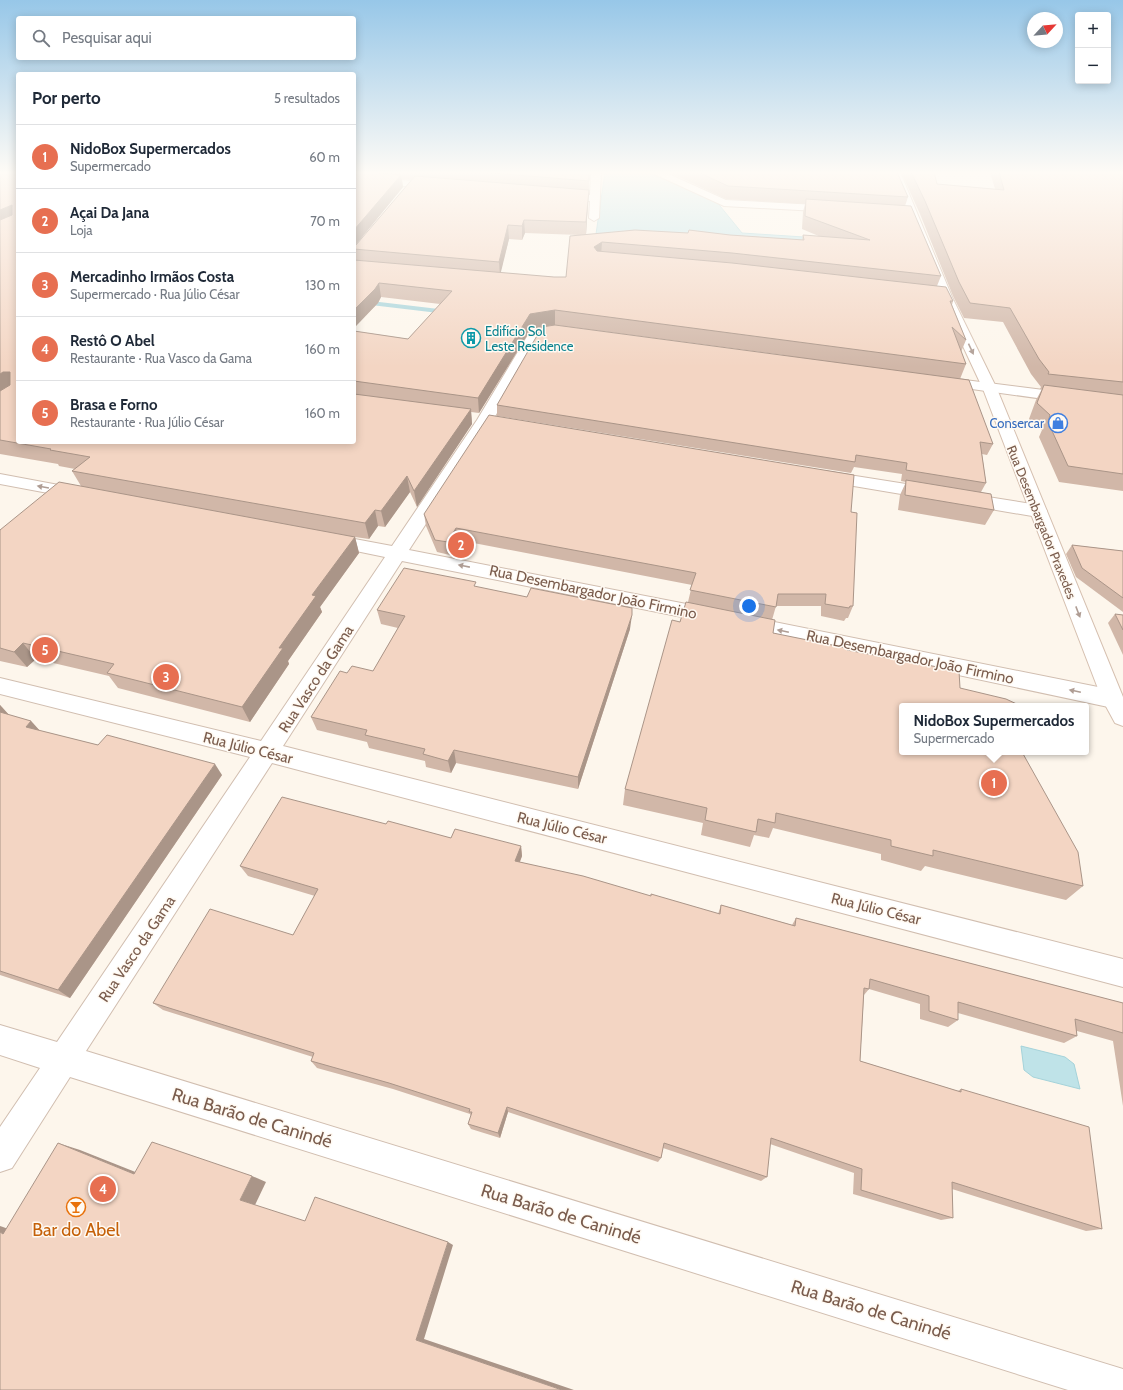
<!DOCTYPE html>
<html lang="pt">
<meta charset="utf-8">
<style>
body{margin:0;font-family:Cabin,sans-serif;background:#f6f6f7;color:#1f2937}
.controls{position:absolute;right:12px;top:12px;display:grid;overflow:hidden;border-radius:4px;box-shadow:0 2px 10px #0003}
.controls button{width:36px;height:36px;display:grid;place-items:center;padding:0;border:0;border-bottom:1px solid #e0e1e3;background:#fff;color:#1f2937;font:20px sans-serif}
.compass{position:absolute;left:1027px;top:12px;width:36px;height:36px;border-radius:50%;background:#fff;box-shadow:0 2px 10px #0003;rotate:64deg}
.you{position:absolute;left:749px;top:606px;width:14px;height:14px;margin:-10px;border:3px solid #fff;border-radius:50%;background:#1a73e8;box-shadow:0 0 0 6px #1a73e833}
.badge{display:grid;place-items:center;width:26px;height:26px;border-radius:50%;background:#e76f51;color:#fff;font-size:13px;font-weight:700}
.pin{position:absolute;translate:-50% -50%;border:2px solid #fff;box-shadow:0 1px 4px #0006}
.popup{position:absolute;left:899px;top:703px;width:190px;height:52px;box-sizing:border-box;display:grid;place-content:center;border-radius:4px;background:#fff;filter:drop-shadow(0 1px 3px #0005);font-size:13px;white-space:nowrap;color:#747a83}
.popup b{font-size:15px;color:#1f2937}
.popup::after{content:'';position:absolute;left:50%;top:100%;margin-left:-8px;border:8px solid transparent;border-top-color:#fff}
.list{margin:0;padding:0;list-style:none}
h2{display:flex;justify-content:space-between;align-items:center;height:52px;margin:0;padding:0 16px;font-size:17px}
h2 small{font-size:13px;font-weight:400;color:#747a83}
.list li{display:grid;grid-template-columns:26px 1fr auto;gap:12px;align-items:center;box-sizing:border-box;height:64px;padding:0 16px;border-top:1px solid #e0e1e3}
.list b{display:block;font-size:15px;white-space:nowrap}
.list p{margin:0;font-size:13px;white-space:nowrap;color:#747a83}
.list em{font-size:13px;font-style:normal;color:#747a83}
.icon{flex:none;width:22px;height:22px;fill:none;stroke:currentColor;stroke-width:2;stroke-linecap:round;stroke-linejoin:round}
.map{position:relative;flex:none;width:1123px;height:1390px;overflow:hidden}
.search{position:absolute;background:#fff;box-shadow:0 2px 10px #0003;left:16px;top:16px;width:340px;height:44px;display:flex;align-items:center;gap:10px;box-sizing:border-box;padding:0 14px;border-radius:4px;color:#747a83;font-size:15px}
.panel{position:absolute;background:#fff;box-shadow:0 2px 10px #0003;left:16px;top:72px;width:340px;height:372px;border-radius:4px}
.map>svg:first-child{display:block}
.water{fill:#bfe3e8;stroke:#a5d3da}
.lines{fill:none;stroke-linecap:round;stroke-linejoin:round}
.stream{fill:#a5d3da;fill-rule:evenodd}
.street-casing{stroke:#d1beb0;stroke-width:2}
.secondary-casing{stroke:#d6c0b0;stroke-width:2}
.street{fill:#fff;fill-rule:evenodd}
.secondary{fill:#fff;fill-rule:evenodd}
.wall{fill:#d1b7a8;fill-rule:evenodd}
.shaded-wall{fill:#aa9588}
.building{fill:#f3d5c3;stroke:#aa9588}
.oneway{fill:#af9d94}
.labels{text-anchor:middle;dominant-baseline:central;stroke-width:3;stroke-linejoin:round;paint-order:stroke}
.far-culture-label{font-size:13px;fill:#0d838f;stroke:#fffaf3;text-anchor:start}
.far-shop-label{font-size:13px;fill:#366cbe;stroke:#fffaf3;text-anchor:end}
.far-street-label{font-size:13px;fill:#7a5c4d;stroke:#fffaf3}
.street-label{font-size:15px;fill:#7a5c4d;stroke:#fffaf3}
.near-street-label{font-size:18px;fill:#7a5c4d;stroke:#fffaf3}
.near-food-label{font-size:18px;fill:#c56008;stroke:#fffaf3}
</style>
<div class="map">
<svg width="1123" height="1390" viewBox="0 0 1123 1390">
<rect width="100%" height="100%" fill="#fdf6ec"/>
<g class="water">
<polygon points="605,172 647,172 716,201 742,233 912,244 594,248"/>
<polygon points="1021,1046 1065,1057 1074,1064 1080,1089 1033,1077 1024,1070"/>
</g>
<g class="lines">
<polygon class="stream" points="354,299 447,310 450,312 447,314 354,303"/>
<g class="street-casing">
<g id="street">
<polygon points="591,172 601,172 599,218 594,221 589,218 590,201 558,198 553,195 558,192 590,195"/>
<polygon points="650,172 664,172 726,200 835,206 840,209 835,212 724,206"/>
<polygon points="354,176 438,183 443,186 438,189 354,182"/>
<polygon points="555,326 572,328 574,331 572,334 541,336 493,420 409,550 712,609 719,611 722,616 719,621 712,623 402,561 283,746 1123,959 1123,987 272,763 86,1051 1123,1369 1123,1390 1068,1390 70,1077 12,1168 0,1172 0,1127 40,1068 0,1055 0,1025 57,1042 250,757 0,694 0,678 261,741 385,557 322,544 319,540 322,536 328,534 392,546 477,420 531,330"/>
<polygon points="941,377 1123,400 1123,410 936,384 934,381 936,378"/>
<polygon points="824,471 1038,505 1044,507 1047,511 1044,515 1038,517 818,480 816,476 818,472"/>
<polygon points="0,474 80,489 86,490 89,494 86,498 80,499 0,484"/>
<polygon points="744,616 1113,690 1121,693 1123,701 1121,705 1113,708 737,628 734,623 737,618"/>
</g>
</g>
<g class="secondary-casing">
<polygon id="secondary" points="890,172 900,172 952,297 997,389 1123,697 1123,726 1115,723 1102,699 983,389 940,297"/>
</g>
<use href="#street" class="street"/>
<use href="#secondary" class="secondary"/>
</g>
<g class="wall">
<path d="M0 172 18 442H354V331L408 339 440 304 381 297 378 303 354 328V172H589L588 202 586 234 688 233 730 235 802 240 803 235 821 237 802 229 803 212 805 204 726 199 668 172H897L908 197 905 206 941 276 937 286 953 301 952 305 966 340 961 352 966 364 960 379 993 444 987 455 982 454 986 483 981 492 994 510 985 525 898 510 900 495 906 482 901 481 902 474 854 467 851 473 497 416V405L783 355 555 325 531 329 479 413 471 412 472 424 417 507 410 492 385 527 378 526 369 539 355 537 359 553 320 607 322 612 288 661 289 664 250 722 118 688 109 676 36 659 27 667 0 661V530L81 486 72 471 75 469 59 466 58 464 0 454ZM402 179 412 180 356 245 355 246 403 187ZM525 233 579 235 566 277H554L500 273 509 239 522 240Z"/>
<polygon points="901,172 934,172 937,184 995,189 990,172 1123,172 1123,491 1059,482 1039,437 1042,430 1029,419 1036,400 1042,389 1040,389 1041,387 1031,374 1003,322 964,318 953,296 920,214"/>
<polygon points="851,512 853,606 848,618 846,618 844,621 821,616 821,606 776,606 772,620 773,633 847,650 902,706 1023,753 1083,886 1066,900 925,866 921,871 881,860 881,854 773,828 769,838 754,835 750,847 701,835 703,823 623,805 625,789 680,622 688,602 692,585 458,540 450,555 437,552 426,526 424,514"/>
<polygon points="1072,545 1123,551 1123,612 1076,577 1066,554"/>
<polygon points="477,587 630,629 578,789 456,763 451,773 426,767 425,761 369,748 367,742 317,730 311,717 347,673 373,671 398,628 381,624 377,610"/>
<polygon points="1115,614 1123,615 1123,655 1108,623"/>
<polygon points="0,705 9,715 31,721 40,731 98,745 222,775 70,998 0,975"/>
<polygon points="386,824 451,838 521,846 522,856 520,862 718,914 721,905 792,925 796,918 1123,1003 1123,1106 1113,1041 1077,1031 1077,1036 1064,1043 958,1013 958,1020 948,1027 920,1019 920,1004 869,989 864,995 860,1061 958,1091 961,1089 1102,1229 1086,1231 952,1189 953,1218 941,1220 853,1194 854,1173 770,1144 767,1177 761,1181 663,1148 661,1158 658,1162 508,1112 500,1138 471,1129 468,1124 471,1116 470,1114 393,1089 317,1068 311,1061 313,1057 163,1010 153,1003 293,935 315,896 248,876 240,866"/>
</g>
<g class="shaded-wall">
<polygon points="589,172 588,202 586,235 586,222"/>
<polygon points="401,175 403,187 354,247 354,230"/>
<polygon points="12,205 18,218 0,226 0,210"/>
<polygon points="524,220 525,233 522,240 522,226"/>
<polygon points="508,225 509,239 500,276 499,262"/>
<polygon points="602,242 601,256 594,247"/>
<polygon points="379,283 381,297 378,303 354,328 354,310"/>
<polygon points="555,310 555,325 531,329 479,413 478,398 530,314"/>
<polygon points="3,372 10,372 18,385 0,396 0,374"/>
<polygon points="471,409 472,424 417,507 414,491"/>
<polygon points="407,476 410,492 385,527 381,511"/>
<polygon points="375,510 378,526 369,539 365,523"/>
<polygon points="456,528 458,540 450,555 448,542"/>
<polygon points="355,537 359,553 320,607 322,612 288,661 289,664 250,722 242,707 312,595"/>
<polygon points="632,615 630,629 578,789 578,777"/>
<polygon points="23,643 36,659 27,667 14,652"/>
<polygon points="0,705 10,716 0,716"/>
<polygon points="31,721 41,732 26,727"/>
<polygon points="454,750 456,763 451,773 448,761"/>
<polygon points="215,764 222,775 70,998 58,990"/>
<polygon points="521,846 522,856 516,871 515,861"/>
<polygon points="507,1107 508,1112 500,1138 498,1133"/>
<polygon points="58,1143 80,1150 153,1179 134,1174"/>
<polygon points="252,1176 266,1182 255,1205 240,1200"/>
<polygon points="0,1226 3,1227 29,1237 3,1234 0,1232"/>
<polygon points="448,1242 453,1245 424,1339 574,1390 562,1390 416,1340"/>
</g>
<g class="building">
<polygon points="0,172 18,172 18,442 354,442 354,394 471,409 414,491 407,476 381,511 375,510 365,523 72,471 90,457 50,450 51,449 0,440 0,391 10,385 10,372 3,372 0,374 0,220 12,215 12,205 0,210"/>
<polygon points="354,172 370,172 401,175 354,230"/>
<polygon points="480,172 589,172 589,181"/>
<polygon points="698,172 897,172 908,197 728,186"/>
<polygon points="911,172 934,172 937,184 1004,190 999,172 1123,172 1123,382 1048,374 1049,372 1039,359 1010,308 970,303 959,282 925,201"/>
<polygon points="415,176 589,190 586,222 524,220 522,226 508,225 499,262 354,249 354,246 356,245"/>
<polygon points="806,199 911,206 941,276 732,253 602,242 594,247 597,251 732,263 946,287 953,301 950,301 966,340 952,327 966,364 555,310 530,314 478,398 354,381 354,331 408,339 452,291 379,283 375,289 354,310 354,260 554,277 566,277 570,236 635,230 688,233 689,230 730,235 804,240 803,235 870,240 805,216"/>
<polygon points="555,325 969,380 993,444 980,442 986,483 906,470 907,463 856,455 855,462 497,405 542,327"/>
<polygon points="1044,385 1123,395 1123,474 1068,466 1048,422 1050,415 1037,403"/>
<polygon points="489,415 854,475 851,512 857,513 855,560 853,606 850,606 849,608 825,604 826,594 778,594 776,607 690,590 696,573 456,528 448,542 435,540 424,514"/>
<polygon points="906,480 991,494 994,510 905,495"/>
<polygon points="59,482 355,537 312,595 316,596 279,648 283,648 242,707 107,673 114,664 23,643 14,652 0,648 0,530"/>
<polygon points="1072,545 1123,551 1123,598 1082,568"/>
<polygon points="404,568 476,582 474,586 527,597 531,588 632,608 632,615 578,777 454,750 448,761 423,754 425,749 365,735 367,730 311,717 340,671 347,673 352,666 373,671 405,616 377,610"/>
<polygon points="686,602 775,620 773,633 847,648 847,650 959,671 960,688 1006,699 1021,706 902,706 902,752 1022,752 1078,852 1083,886 933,850 933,856 891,846 891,840 776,813 775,823 758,819 756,832 705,820 707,808 625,789 672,620 680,622"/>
<polygon points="1115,614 1123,615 1123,630"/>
<polygon points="0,712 31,721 26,727 98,745 107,735 215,764 58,990 0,971"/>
<polygon points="282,797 386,824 388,821 451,838 455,829 521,846 515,861 583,876 651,896 651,894 720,914 721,905 795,926 796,918 1123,1003 1123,1033 1075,1019 1077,1036 958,1002 958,1020 929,1011 929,996 870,979 869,989 864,988 860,1061 961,1092 961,1089 1089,1127 1102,1229 952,1182 953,1218 861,1190 862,1169 771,1138 767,1177 664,1143 661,1158 507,1107 498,1133 468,1124 472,1112 469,1112 470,1109 389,1083 311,1061 314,1053 153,1003 210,909 293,935 318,889 240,866"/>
<polygon points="152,1142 252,1176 240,1200 305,1221 315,1197 448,1242 416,1340 562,1390 0,1390 0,1232 3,1234 58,1143 134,1174"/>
</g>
<defs><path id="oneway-solid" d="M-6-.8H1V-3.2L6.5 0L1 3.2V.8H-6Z"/></defs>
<g class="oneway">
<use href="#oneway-solid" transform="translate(971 349) rotate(65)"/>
<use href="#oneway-solid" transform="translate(43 487) rotate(-170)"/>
<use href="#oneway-solid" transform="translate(464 566) rotate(-169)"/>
<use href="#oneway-solid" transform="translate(1078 612) rotate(69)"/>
<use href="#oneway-solid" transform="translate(783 631) rotate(-168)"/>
<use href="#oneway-solid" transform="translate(1075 691) rotate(-168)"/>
</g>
<linearGradient id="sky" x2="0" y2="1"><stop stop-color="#97c7e8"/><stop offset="0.47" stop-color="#fefbf6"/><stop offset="1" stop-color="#fefbf6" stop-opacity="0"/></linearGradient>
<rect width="1123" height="367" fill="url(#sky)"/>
<defs>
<g id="building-ring" transform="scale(1)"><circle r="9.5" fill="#fffaf3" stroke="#0f9aa8" stroke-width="1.5"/><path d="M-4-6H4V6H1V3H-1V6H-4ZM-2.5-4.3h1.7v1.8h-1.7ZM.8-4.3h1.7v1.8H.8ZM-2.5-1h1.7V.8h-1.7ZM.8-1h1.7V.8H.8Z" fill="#0f9aa8"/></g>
<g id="shop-ring" transform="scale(1)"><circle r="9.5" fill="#fffaf3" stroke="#3f7fe0" stroke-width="1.5"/><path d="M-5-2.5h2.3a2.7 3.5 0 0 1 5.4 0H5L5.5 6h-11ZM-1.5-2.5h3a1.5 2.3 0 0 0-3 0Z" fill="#3f7fe0"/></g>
<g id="bar-ring" transform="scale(1)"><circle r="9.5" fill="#fffaf3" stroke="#e8710a" stroke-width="1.5"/><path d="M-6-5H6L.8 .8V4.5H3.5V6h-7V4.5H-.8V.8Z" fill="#e8710a"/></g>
</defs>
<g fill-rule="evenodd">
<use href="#building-ring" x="471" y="338"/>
<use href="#shop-ring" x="1058" y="423"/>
<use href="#bar-ring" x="76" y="1207"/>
</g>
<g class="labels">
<g class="far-culture-label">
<text x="485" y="331">Edifício Sol<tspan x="485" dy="15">Leste Residence</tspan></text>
</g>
<g class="far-shop-label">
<text x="1044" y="423">Consercar</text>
</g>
<g class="far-street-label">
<text transform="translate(1042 522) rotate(68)">Rua Desembargador Praxedes</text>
</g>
<g class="street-label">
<text transform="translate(593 592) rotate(12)">Rua Desembargador João Firmino</text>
<text transform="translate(910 657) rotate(12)">Rua Desembargador João Firmino</text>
<text transform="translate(316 679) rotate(-57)">Rua Vasco da Gama</text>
<text transform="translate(248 748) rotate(14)">Rua Júlio César</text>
<text transform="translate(562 828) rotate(14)">Rua Júlio César</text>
<text transform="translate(876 909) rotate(14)">Rua Júlio César</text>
<text transform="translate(137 949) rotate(-56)">Rua Vasco da Gama</text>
</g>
<g class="near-street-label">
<text transform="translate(252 1118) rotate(17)">Rua Barão de Canindé</text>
<text transform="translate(561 1214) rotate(17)">Rua Barão de Canindé</text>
<text transform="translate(871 1310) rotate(17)">Rua Barão de Canindé</text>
</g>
<g class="near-food-label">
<text x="76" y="1230">Bar do Abel</text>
</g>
</g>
</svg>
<div class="controls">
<button>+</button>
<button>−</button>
</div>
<svg class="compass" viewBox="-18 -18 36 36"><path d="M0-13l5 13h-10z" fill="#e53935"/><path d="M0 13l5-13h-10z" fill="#747a83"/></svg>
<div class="you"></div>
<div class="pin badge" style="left:994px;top:783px">1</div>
<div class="popup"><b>NidoBox Supermercados</b>Supermercado</div>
<div class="pin badge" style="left:461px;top:545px">2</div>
<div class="pin badge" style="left:166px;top:677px">3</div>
<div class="pin badge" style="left:103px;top:1189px">4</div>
<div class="pin badge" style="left:45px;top:650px">5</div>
<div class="search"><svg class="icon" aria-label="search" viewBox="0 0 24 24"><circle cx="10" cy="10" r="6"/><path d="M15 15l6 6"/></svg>Pesquisar aqui</div>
<section class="panel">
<h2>Por perto<small>5 resultados</small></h2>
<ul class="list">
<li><span class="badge">1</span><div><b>NidoBox Supermercados</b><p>Supermercado</p></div><em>60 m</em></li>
<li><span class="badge">2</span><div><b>Açai Da Jana</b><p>Loja</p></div><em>70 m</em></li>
<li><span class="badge">3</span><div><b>Mercadinho Irmãos Costa</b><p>Supermercado · Rua Júlio César</p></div><em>130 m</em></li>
<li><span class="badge">4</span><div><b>Restô O Abel</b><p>Restaurante · Rua Vasco da Gama</p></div><em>160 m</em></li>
<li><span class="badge">5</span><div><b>Brasa e Forno</b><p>Restaurante · Rua Júlio César</p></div><em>160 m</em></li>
</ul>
</section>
</div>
